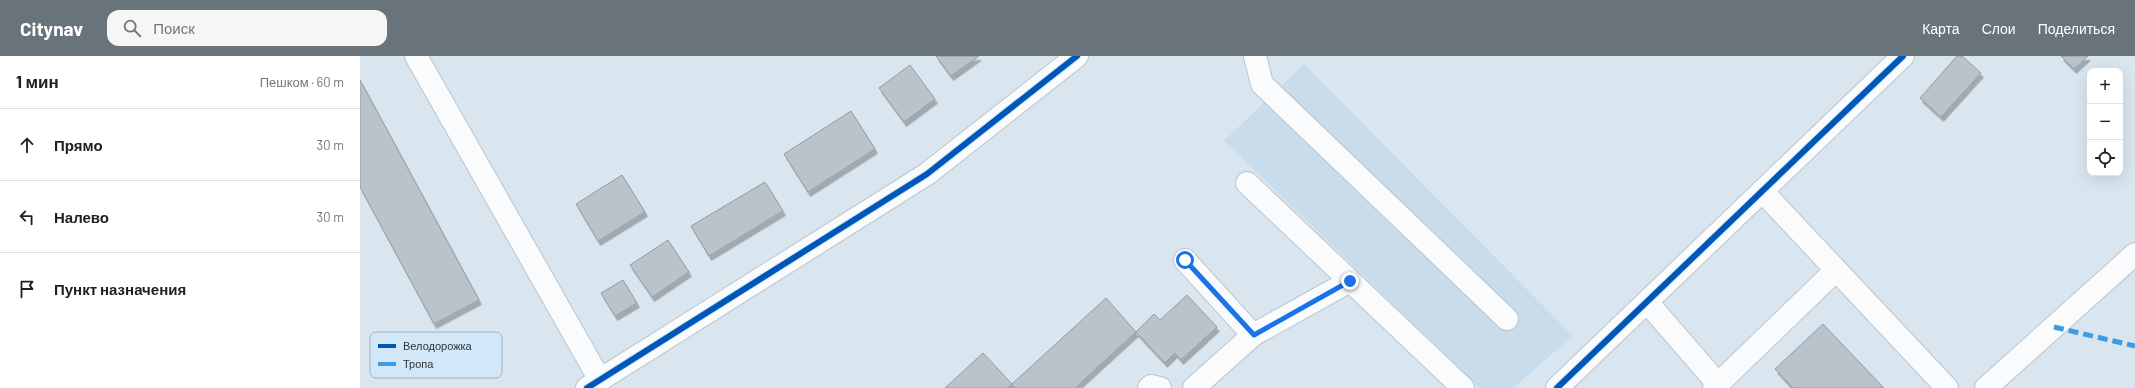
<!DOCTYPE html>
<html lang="ru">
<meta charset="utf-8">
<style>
body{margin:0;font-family:Barlow,sans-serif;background:#f6f6f6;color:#202124}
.controls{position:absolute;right:12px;top:12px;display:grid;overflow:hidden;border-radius:8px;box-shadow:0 4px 16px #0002}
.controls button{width:36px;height:36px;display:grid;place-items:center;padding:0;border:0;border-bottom:1px solid #e0e0e0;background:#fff;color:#202124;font:20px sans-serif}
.stop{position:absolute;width:12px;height:12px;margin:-9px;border:3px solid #1a73e8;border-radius:50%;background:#fff}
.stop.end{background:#1a73e8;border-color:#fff;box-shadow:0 1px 4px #0008}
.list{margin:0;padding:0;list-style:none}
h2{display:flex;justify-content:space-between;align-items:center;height:52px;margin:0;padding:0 16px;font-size:17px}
h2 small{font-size:13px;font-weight:400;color:#757577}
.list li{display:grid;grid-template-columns:26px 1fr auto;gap:12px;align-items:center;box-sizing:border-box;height:72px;padding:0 16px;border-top:1px solid #e0e0e0}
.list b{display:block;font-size:15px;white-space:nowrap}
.list em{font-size:13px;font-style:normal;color:#757577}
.icon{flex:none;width:22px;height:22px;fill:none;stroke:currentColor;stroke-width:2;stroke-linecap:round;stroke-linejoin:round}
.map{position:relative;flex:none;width:1775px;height:332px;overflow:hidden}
header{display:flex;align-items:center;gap:24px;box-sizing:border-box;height:56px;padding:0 20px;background:#69737a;color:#fff}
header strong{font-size:19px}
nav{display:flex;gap:22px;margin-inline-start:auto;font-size:14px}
.search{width:280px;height:36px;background:#f6f6f6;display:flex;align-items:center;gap:10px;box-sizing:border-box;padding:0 14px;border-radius:12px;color:#757577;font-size:15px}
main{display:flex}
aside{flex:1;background:#fff}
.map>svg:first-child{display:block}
.built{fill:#c8dceb}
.building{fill:#bac3ca;stroke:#929ca3;filter:url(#shadow)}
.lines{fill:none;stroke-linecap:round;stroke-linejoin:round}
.minor-casing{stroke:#bbc4cb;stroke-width:24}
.minor{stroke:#f9fbfd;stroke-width:22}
.quiet{stroke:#3d9de2;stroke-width:5;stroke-dasharray:10 5;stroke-linecap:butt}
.cycleway-casing{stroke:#d2e7f7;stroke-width:8}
.cycleway{stroke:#0057b8;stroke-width:6}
.route{stroke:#1a73e8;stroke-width:5}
.key{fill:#d2e7f7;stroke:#a0b2bf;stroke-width:1}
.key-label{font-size:11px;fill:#2c353b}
</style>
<header>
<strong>Citynav</strong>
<div class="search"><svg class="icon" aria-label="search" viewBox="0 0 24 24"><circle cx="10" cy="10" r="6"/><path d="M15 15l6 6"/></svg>Поиск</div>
<nav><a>Карта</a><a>Слои</a><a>Поделиться</a></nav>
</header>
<main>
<aside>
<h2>1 мин<small>Пешком · 60 m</small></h2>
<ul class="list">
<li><svg class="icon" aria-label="ahead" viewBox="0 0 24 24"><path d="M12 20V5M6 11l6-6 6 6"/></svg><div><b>Прямо</b></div><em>30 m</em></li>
<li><svg class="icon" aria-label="left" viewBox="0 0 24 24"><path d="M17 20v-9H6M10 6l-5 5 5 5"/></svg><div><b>Налево</b></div><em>30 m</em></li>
<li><svg class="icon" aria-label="arrive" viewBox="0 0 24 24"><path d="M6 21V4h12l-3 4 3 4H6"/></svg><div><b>Пункт назначения</b></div></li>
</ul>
</aside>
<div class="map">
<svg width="1775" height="332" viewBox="0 0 1775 332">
<defs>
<filter id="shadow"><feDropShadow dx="2.5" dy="4.5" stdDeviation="0" flood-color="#0004"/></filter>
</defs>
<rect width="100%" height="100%" fill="#dae6ef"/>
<polygon class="built" points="944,8 1213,280 1153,332 1120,332 864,85"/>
<g class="building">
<polygon points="576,0 619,0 591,20"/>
<polygon points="1597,0 1602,0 1621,17 1581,61 1560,42"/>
<polygon points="1701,0 1728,0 1714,13"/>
<polygon points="550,9 575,43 544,66 519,32"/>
<polygon points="0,24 119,244 74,268 0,131"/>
<polygon points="491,55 515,93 448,136 424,98"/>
<polygon points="262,119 285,156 238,185 216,148"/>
<polygon points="405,126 423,155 349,200 331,170"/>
<polygon points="308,184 329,216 292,241 270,209"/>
<polygon points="263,224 277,247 255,260 241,237"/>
<polygon points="827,239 857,271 821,304 815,297 805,307 776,276 794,258 800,264"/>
<polygon points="746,242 776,276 715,332 655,332 652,328"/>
<polygon points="1463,268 1524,332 1433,332 1415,313"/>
<polygon points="623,297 652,328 648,332 585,332"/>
</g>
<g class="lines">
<g class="minor-casing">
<g id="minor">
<polyline points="56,0 240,324"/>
<polyline points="895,0 902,28 1147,263"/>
<polyline points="887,127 1103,332"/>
<polyline points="1402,135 1587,332"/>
<polyline points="825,204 893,279"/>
<polyline points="1287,246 1358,328"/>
<polyline points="227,332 567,118 717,0"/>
<polyline points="789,332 791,330 800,332"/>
<polyline points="834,332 893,279 990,225"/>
<polyline points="1197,332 1543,0"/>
<polyline points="1354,332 1476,214"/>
<polyline points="1626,332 1775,198"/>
</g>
</g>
<use href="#minor" class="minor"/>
<polyline class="quiet" points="1694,271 1775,290"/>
<g class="cycleway-casing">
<g id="cycleway">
<polyline points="227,332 567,118 717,0"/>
<polyline points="1197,332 1543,0"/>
</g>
</g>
<use href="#cycleway" class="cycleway"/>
</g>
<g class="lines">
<polyline class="route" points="825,204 894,279 990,225"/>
</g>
<rect x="10" y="276" width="132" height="46" rx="6" class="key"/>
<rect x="18" y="288" width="18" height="4" fill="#0057b8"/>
<rect x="18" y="306" width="18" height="4" fill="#3d9de2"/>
<g class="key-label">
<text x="43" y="294">Велодорожка</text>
<text x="43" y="312">Тропа</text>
</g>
</svg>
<div class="controls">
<button>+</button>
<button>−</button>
<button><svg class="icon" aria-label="locate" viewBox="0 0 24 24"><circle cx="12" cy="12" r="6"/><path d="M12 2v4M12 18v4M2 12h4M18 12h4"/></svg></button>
</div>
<div class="stop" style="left:825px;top:204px"></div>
<div class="stop end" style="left:990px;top:225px"></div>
</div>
</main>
